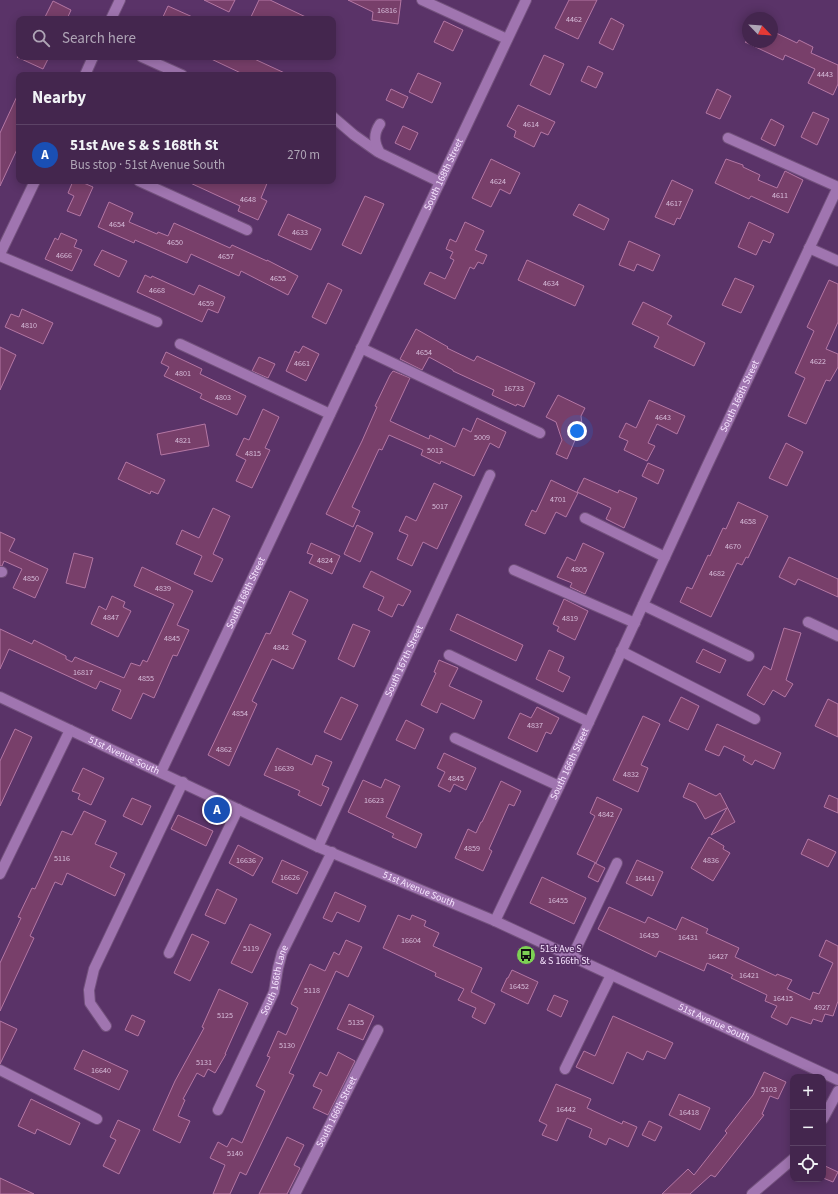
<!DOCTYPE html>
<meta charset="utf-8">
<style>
body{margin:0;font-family:"Source Sans 3",sans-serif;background:#4e3258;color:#f1f3f6}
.controls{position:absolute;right:12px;bottom:12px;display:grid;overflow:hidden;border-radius:8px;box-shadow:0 2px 10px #0003}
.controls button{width:36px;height:36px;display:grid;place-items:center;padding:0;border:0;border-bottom:1px solid #5c4366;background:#44264e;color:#f1f3f6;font:20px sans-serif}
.compass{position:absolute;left:742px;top:12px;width:36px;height:36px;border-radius:50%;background:#44264e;box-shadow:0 2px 10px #0003;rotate:115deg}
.you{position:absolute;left:577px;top:431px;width:14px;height:14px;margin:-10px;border:3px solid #fff;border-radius:50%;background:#1a73e8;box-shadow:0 0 0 6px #1a73e833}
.badge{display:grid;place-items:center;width:26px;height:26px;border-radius:50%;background:#7dd154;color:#fff;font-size:13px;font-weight:700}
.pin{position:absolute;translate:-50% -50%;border:2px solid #fff;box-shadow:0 1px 4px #0006}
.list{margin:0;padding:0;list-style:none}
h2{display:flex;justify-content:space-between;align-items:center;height:52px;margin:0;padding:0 16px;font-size:17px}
h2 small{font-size:13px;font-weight:400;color:#afa5b6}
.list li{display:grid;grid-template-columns:26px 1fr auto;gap:12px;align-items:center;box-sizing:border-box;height:60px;padding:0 16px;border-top:1px solid #5c4366}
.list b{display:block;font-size:15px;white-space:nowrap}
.list p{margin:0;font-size:13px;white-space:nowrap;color:#afa5b6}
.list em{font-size:13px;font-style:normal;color:#afa5b6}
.icon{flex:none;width:22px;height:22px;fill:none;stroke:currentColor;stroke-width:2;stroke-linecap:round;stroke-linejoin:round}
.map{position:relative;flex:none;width:838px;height:1194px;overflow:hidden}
.search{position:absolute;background:#44264e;box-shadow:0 2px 10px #0003;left:16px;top:16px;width:320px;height:44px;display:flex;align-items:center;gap:10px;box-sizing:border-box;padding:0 14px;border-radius:8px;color:#afa5b6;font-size:15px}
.panel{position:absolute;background:#44264e;box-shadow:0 2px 10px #0003;left:16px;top:72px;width:320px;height:112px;border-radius:8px}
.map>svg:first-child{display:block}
.building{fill:#783f6a;stroke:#b477a4}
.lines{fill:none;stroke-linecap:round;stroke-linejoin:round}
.minor-casing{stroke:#73517d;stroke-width:12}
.minor{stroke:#a075b0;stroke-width:10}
.labels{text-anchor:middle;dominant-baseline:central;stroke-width:3;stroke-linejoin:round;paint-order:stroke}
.number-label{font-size:8px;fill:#d7bcda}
.street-label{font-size:10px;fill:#f7e5ff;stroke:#5a3368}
.poi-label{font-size:10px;fill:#f7e5ff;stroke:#5a3368;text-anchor:start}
</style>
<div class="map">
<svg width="838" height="1194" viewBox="0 0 838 1194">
<rect width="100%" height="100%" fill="#5a3368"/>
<g class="building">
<polygon points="204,0 235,0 229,12"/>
<polygon points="259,0 270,0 310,19 250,19"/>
<polygon points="348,0 401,0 398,24 372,20 373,12"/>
<polygon points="569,0 597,0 578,39 555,28"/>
<polygon points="53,1 71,10 67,19 44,19"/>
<polygon points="168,6 197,19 162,19"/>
<polygon points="611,18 624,25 613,50 599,43"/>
<polygon points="444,21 463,30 453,51 434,42"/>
<polygon points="772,31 797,43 799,40 813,47 811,53 838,65 838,84 833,95 808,83 815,69 785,55 783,60 745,42 772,42"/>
<polygon points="544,55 564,64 550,95 530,85"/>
<polygon points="17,57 49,57 43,69"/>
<polygon points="207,57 250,57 289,75 245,75"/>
<polygon points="588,66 603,73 596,88 581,81"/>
<polygon points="418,73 441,83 432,103 409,92"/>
<polygon points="391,89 408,97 403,108 386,100"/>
<polygon points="717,89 731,96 720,119 706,113"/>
<polygon points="19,92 19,145 0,186 0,133"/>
<polygon points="518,105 555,122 548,135 541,132 534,147 514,137 516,131 507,126"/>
<polygon points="813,112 829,119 817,145 801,137"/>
<polygon points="771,119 784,126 775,146 761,139"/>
<polygon points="403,126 418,133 410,150 395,143"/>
<polygon points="491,159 520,173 510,194 500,189 491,207 472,198"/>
<polygon points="726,159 743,165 743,167 760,175 758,180 777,188 785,171 803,180 788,213 751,196 749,199 715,183"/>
<polygon points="672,180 693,190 680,219 677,218 674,225 655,217"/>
<polygon points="73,181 79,181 93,187 80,216 67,211 74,196 68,193"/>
<polygon points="186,181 268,181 261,198 267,201 258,220 238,211 240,206"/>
<polygon points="365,196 384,204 361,254 342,245"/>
<polygon points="109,202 133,213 129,222 157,234 158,232 168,236 174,223 230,248 232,245 267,261 267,260 298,276 288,295 241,271 239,276 191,254 187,263 135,240 134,243 98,227"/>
<polygon points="579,204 609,219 604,230 573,215"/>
<polygon points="288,214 321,229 311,250 278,235"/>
<polygon points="465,222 484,231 475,250 487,255 483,264 478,262 474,269 470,267 455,299 424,284 430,272 445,279 454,260 450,258 453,252 446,249 450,239 456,242"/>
<polygon points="749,222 774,234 770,243 763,240 756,255 738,247"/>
<polygon points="61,233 77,240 74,247 82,250 72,271 45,259 55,238 58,240"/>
<polygon points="629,241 660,255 653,271 637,264 634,271 619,265"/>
<polygon points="102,250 127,261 119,277 94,265"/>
<polygon points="527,260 584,286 575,306 518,280"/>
<polygon points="145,275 151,278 152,276 194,295 199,285 225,297 218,313 208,309 202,322 137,292"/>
<polygon points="735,278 754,286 741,313 722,305"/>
<polygon points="829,280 838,284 838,322 826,349 838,354 838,367 830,381 826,380 806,424 788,416 805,378 795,373 814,331 807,327"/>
<polygon points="328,283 342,290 326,324 312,317"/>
<polygon points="643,302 672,316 667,324 705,343 694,366 654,347 659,337 632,324"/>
<polygon points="22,309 53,323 43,344 5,327 11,314 19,317"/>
<polygon points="416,329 448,347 447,348 474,361 477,356 535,383 524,407 517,404 516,406 492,395 494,390 453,371 453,370 429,357 422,370 400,359"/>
<polygon points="303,346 319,354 306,381 286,371 295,351 299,353"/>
<polygon points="0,347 16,355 0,390"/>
<polygon points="166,352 202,369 200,374 246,396 237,415 200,398 202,394 164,376 169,367 161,363"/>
<polygon points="259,357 275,364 268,378 252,371"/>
<polygon points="393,371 410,378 390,421 429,439 430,435 455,447 463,428 471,432 477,418 506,432 499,448 490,443 474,476 441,461 440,464 421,455 423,450 389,435 382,450 379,449 352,507 360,511 353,527 326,514 362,441 377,407 375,406 390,375"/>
<polygon points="558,395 585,408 581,416 582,424 567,459 556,454 562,440 556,422 546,417"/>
<polygon points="649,400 685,416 677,434 657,424 648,443 655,446 647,461 624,450 628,441 619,437 626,423 636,428"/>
<polygon points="263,409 279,417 265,448 270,450 252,488 236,481 246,460 236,455 244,438 249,440"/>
<polygon points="205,424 209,446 161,455 157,434"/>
<polygon points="786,443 803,452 787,486 769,478"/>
<polygon points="126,462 165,480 158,494 151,491 150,494 118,479"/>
<polygon points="648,463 664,470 658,484 642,476"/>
<polygon points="584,478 618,493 619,490 637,498 624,528 606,519 611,508 577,492"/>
<polygon points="551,480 578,493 566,517 556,512 545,534 525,525 532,510 536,512"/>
<polygon points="434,483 462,496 437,549 423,542 412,566 397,559 408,535 399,531 406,516 416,521"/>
<polygon points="738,502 768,516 748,558 746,557 742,565 737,563 711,617 680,602 687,587 692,589 708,555 710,556 723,528 726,529"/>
<polygon points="213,508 230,516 213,554 223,559 212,582 194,574 202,556 176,544 182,530 199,538"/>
<polygon points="357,525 373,533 360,562 344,554"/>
<polygon points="0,532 15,539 9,551 48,569 35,598 13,588 22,569 4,561 2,566 0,566"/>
<polygon points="311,543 340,556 332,574 309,563 313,555 307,553"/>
<polygon points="583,543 604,553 585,594 570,587 572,583 557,577 567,557 575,561"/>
<polygon points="74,553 93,558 85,588 66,583"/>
<polygon points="789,557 838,579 838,597 798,579 795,585 779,577"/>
<polygon points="142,567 193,591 177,625 189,630 177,656 173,655 154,698 143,693 131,719 112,710 121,690 100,681 96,689 9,649 0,669 0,629 32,644 34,640 66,656 66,659 72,662 75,657 124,678 131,663 140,666 143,660 147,662 174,604 134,586"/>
<polygon points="371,571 411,591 403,606 398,604 392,617 378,610 384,597 363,587"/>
<polygon points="290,591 308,600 292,634 306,641 293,669 272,659 252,701 257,704 229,766 208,755 266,633 270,634"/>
<polygon points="112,596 125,602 123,607 131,611 118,637 91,624 99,606 106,610"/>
<polygon points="564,599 588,611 575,640 557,631 559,627 553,624"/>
<polygon points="457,614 523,645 516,661 450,630"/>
<polygon points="353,624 370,631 354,667 338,659"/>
<polygon points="784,628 801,633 786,680 793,684 785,697 773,690 764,705 747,695 764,666 771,670"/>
<polygon points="703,649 726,660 720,673 696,662"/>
<polygon points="549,650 564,657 558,671 570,677 563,692 536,679"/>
<polygon points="439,660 458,668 449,686 482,701 474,719 441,703 437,713 421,705 436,673 434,672"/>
<polygon points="341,697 358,705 341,740 324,732"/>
<polygon points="681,697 699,706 688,730 669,721"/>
<polygon points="828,699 838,704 838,737 815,726"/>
<polygon points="537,707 559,718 551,734 546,732 537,752 508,738 520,713 531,718"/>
<polygon points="643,716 660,724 641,765 648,768 638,792 613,780"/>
<polygon points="406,720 424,729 415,749 396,740"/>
<polygon points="717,724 781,753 774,769 755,760 752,765 743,760 745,756 724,746 719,756 705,750"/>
<polygon points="15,729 32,737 0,806 0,761"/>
<polygon points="277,748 312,765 316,755 332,762 322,785 329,788 321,806 298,795 300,791 264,775"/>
<polygon points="444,753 476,768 466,790 454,784 450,792 438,786 445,772 437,768"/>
<polygon points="83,768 104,778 91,805 78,799 80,794 72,791"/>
<polygon points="385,779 400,786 386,817 422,834 416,848 392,837 394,834 348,812 363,780 381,788"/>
<polygon points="501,781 521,791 514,806 509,804 489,849 492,851 483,871 455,858 468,829 476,833 481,822 482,822"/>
<polygon points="689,783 716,796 720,793 735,822 711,835 727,808 705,819 696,803 683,797"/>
<polygon points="829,795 838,799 838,813 824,807"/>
<polygon points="597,797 622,809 596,863 577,854 595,816 590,813"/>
<polygon points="132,798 151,806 142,825 123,816"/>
<polygon points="84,811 106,821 95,844 117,853 110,867 125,874 115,896 67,873 62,885 55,882 30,936 34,938 0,1011 0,963 21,918 18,917 32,888 35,889 62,831 72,835"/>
<polygon points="178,815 213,831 206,846 171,829"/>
<polygon points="709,837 724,846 723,849 730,853 713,881 691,868"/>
<polygon points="808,839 836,852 828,867 801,854"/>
<polygon points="238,845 263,858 253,876 229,863"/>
<polygon points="282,860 308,872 297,894 272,882"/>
<polygon points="637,860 663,872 652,896 626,883"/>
<polygon points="595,863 605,868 598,882 588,877"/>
<polygon points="542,877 586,898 574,924 530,903"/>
<polygon points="217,889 237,899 225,924 205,915"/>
<polygon points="335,892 366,906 359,922 337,912 332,922 323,918"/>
<polygon points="609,907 645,923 648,917 676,930 682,917 708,929 706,933 739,948 735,957 776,976 777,974 792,980 787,989 810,1000 813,992 819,994 833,963 819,956 826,940 838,946 838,1001 833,1016 825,1014 822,1022 813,1019 811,1024 791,1017 787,1025 771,1017 777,1006 765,1001 767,995 731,978 733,975 707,963 704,971 659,951 656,957 598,929"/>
<polygon points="398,915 410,920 412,915 426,921 424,926 439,933 433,946 482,968 471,992 495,1004 485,1024 472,1017 476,1008 458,1000 464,989 435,976 436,973 383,948"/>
<polygon points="250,924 271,934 252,973 231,963"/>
<polygon points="192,934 209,942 190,981 174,973"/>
<polygon points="346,940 362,947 348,977 336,971 289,1073 294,1075 246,1175 240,1172 230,1194 213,1194 225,1165 210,1158 218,1142 227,1147 232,1138 242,1143 265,1091 256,1086 270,1057 267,1056 278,1031 286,1035 298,1008 291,1004 310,964 325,971 334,952 339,955"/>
<polygon points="512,970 538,982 528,1004 501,991 507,978 508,978"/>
<polygon points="219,989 248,1003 225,1054 226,1054 215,1073 208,1069 204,1077 197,1073 183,1099 185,1100 178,1116 190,1121 180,1143 153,1130 175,1081 204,1028 202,1027"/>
<polygon points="554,995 568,1001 561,1017 547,1010"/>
<polygon points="349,1004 374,1016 363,1040 337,1029"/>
<polygon points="132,1015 145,1021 138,1036 125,1030"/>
<polygon points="613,1016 673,1043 665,1059 647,1051 643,1060 627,1052 613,1084 576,1067 584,1051 595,1056"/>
<polygon points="0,1021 17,1029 0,1064"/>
<polygon points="83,1050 128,1071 119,1090 74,1069"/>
<polygon points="338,1052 355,1061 328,1115 313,1108 322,1090 313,1086 320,1072 327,1076"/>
<polygon points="764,1072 786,1082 778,1099 770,1096 762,1114 764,1115 715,1177 711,1175 690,1194 662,1194 688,1169 694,1175 727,1133 725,1131 753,1095"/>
<polygon points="556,1084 591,1099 587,1108 622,1124 623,1121 637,1127 628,1147 609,1138 606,1145 589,1137 592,1129 567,1118 557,1141 542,1135 547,1125 539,1121"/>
<polygon points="679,1094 710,1108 700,1130 669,1115"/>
<polygon points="31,1099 80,1123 70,1145 37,1129 35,1134 18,1126"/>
<polygon points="118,1120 140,1130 119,1174 103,1166 116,1140 110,1137"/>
<polygon points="649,1121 662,1127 655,1141 642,1135"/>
<polygon points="287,1137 304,1145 294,1165 300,1168 287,1194 259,1194"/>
<polygon points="823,1165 838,1172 833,1182 823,1178"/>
<polygon points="0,1178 34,1194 0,1194"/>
</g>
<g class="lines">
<g class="minor-casing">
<g id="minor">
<polyline points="422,0 507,39"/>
<polyline points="111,19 120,0"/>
<polyline points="142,57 182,75"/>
<polyline points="85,75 93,57"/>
<polyline points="333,117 354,135 378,152"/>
<path d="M380 124C373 134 374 143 380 153L440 182"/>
<polyline points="139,181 247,230"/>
<polyline points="809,248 838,261"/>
<polyline points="0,254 35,181"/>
<polyline points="0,256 157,322"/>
<polyline points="180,344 330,414"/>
<polyline points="361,348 540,433"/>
<polyline points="585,518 665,557"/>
<polyline points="514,570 635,623"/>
<polyline points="0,572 2,572"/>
<polyline points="643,605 749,656"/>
<polyline points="808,622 838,636"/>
<polyline points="621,651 755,719"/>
<polyline points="449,655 589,722"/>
<path id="s1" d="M0 697 318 847 495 921 838 1080"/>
<polyline points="455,738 559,786"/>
<path id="s2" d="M161 772 526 0"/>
<path id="s3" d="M318 847 490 475"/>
<polyline points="0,874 70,730"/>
<path id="s4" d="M495 921 565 774 706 468 838 187 728 138"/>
<polyline points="169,953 238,809"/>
<polyline points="572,957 617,863"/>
<polyline points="106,1026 90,1003 89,990 94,969 183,782"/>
<polyline points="565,1069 611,975"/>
<polyline points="0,1070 97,1119"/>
<path id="s5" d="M218 1110 274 992 278 968 282 953 332 852"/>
<polyline points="823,1119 838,1091"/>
<path id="s6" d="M295 1194 378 1030"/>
<polyline points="752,1194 793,1159"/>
</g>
</g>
<use href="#minor" class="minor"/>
</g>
<defs>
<g id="bus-disc" transform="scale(1)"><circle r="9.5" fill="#7dd154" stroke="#5a3368"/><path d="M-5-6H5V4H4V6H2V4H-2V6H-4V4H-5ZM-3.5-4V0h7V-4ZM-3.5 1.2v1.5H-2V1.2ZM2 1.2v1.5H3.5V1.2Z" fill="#111"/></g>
</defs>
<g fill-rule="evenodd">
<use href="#bus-disc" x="526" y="955"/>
</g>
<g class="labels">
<g class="number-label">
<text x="387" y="10">16816</text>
<text x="574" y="19">4462</text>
<text x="825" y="74">4443</text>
<text x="531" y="124">4614</text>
<text x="498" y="181">4624</text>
<text x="780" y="195">4611</text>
<text x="248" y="199">4648</text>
<text x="674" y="203">4617</text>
<text x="117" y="224">4654</text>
<text x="300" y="232">4633</text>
<text x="175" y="242">4650</text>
<text x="64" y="255">4666</text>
<text x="226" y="256">4657</text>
<text x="278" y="278">4655</text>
<text x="551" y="283">4634</text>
<text x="157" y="290">4668</text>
<text x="206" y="303">4659</text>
<text x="29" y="325">4810</text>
<text x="424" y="352">4654</text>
<text x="818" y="361">4622</text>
<text x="302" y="363">4661</text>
<text x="183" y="373">4801</text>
<text x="514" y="388">16733</text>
<text x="223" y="397">4803</text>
<text x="663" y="417">4643</text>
<text x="482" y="437">5009</text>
<text x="183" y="440">4821</text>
<text x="435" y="450">5013</text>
<text x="253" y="453">4815</text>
<text x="558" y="499">4701</text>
<text x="440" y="506">5017</text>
<text x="748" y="521">4658</text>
<text x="733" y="546">4670</text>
<text x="325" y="560">4824</text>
<text x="579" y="569">4805</text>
<text x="717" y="573">4682</text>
<text x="31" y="578">4850</text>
<text x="163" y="588">4839</text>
<text x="111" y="617">4847</text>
<text x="570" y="618">4819</text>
<text x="172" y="638">4845</text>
<text x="281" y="647">4842</text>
<text x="83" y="672">16817</text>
<text x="146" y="678">4855</text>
<text x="240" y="713">4854</text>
<text x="535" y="725">4837</text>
<text x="224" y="749">4862</text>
<text x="284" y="768">16639</text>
<text x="631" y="774">4832</text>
<text x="456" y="778">4845</text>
<text x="374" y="800">16623</text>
<text x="606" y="814">4842</text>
<text x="472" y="848">4859</text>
<text x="62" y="858">5116</text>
<text x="246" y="860">16636</text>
<text x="711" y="860">4836</text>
<text x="290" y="877">16626</text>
<text x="645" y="878">16441</text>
<text x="558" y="900">16455</text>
<text x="649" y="935">16435</text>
<text x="688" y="937">16431</text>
<text x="411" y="940">16604</text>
<text x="251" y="948">5119</text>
<text x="718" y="956">16427</text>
<text x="749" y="975">16421</text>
<text x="519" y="986">16452</text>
<text x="312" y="990">5118</text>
<text x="783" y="998">16415</text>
<text x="822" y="1007">4927</text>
<text x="225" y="1015">5125</text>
<text x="356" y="1022">5135</text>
<text x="287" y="1045">5130</text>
<text x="204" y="1062">5131</text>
<text x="101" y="1070">16640</text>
<text x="769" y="1089">5103</text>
<text x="566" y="1109">16442</text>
<text x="689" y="1112">16418</text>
<text x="235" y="1153">5140</text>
</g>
<g class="street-label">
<text stroke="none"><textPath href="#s2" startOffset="661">South 168th Street</textPath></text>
<text stroke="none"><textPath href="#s4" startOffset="579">South 166th Street</textPath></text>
<text stroke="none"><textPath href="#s2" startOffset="198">South 168th Street</textPath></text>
<text stroke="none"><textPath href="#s3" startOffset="205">South 167th Street</textPath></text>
<text stroke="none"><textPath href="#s1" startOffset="137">51st Avenue South</textPath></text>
<text stroke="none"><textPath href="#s4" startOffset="174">South 166th Street</textPath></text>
<text stroke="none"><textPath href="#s1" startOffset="461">51st Avenue South</textPath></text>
<text stroke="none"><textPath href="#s5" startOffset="142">South 166th Lane</textPath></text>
<text stroke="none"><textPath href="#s1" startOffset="785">51st Avenue South</textPath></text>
<text stroke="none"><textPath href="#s6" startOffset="92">South 166th Street</textPath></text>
</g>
<g class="poi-label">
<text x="540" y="949">51st Ave S<tspan x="540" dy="12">&amp; S 166th St</tspan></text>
</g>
</g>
</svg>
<div class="controls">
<button>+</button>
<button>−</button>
<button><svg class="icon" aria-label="locate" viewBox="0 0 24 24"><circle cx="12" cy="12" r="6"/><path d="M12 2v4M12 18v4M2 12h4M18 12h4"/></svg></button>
</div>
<svg class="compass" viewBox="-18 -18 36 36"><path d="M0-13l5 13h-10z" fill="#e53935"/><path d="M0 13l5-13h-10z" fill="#afa5b6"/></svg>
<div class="you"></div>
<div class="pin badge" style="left:217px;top:810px;background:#1a4fb4">A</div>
<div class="search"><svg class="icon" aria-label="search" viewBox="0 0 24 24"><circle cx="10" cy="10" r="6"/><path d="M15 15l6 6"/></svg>Search here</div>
<section class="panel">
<h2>Nearby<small></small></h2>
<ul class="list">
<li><span class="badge" style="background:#1a4fb4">A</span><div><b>51st Ave S &amp; S 168th St</b><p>Bus stop · 51st Avenue South</p></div><em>270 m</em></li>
</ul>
</section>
</div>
